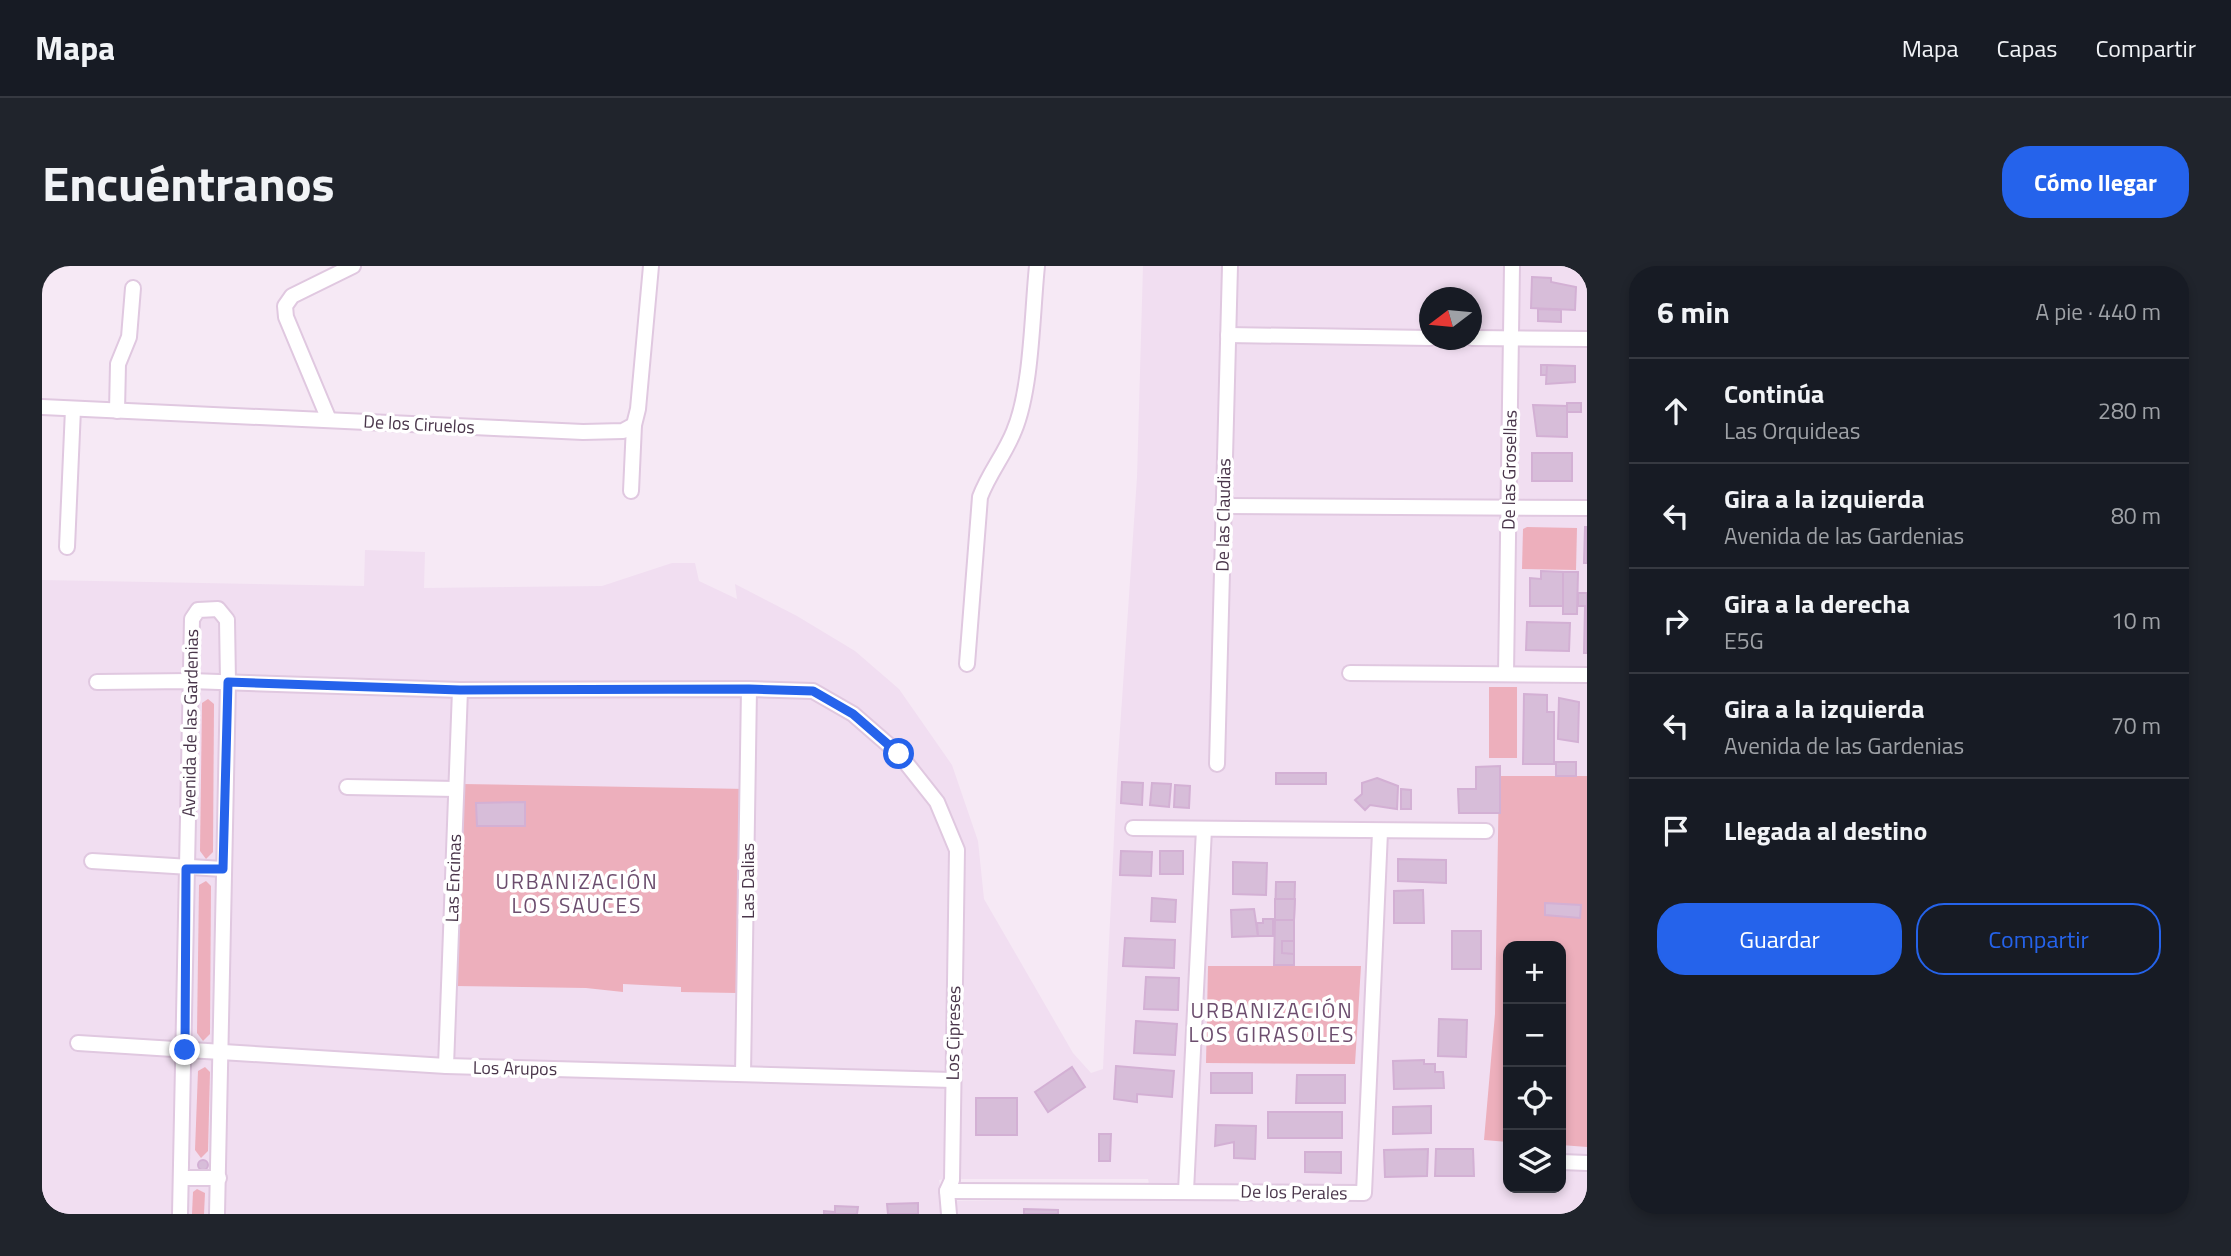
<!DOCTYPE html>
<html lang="es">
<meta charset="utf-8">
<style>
body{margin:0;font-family:"Titillium Web",sans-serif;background:#20242c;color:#f1f3f6}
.controls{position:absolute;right:21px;bottom:21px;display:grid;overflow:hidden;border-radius:14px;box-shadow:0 4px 10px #0003}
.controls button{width:63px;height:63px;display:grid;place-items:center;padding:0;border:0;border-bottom:2px solid #363941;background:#171b24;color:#f1f3f6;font:35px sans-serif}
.compass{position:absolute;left:1377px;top:21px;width:63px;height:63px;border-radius:50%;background:#171b24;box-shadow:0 4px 10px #0003;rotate:254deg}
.stop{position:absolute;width:21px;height:21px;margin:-16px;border:5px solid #2563eb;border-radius:50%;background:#fff}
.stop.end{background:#2563eb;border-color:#fff;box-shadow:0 2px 7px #0008}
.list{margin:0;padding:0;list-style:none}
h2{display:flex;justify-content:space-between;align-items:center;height:91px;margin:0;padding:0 28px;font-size:30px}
h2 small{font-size:23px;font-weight:400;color:#9ea1a6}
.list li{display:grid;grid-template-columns:46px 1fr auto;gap:21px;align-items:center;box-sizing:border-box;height:105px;padding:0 28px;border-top:2px solid #363941}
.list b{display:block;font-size:26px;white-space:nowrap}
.list p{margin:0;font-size:23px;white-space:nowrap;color:#9ea1a6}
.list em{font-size:23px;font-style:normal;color:#9ea1a6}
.actions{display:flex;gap:14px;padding:21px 28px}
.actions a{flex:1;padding:16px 0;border:2px solid #2563eb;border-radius:28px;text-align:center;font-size:24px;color:#2563eb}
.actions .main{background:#2563eb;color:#fff}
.icon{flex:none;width:38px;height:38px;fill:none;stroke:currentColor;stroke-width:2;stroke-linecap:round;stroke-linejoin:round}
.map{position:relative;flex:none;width:1545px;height:948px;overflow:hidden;border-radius:28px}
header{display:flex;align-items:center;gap:42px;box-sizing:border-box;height:98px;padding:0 35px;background:#171b24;border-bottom:2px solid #363941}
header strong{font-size:33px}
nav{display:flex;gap:38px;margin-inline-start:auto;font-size:24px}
.intro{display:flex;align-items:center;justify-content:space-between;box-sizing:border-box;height:168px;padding:0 42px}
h1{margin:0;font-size:49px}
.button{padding:18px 32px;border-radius:28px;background:#2563eb;color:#fff;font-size:24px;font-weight:700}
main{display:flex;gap:42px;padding:0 42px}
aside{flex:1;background:#171b24;border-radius:28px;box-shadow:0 4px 10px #0003}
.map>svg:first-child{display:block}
.residential{fill:#f1def1;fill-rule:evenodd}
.green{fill:#edafbc}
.building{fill:#d7bdd9;stroke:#d3b0d4;stroke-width:2}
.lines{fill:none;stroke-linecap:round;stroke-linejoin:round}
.street-casing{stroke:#e0c8e0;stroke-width:18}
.street{stroke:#fff;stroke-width:14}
.route{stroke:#2563eb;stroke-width:9}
.labels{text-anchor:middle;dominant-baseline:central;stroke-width:7;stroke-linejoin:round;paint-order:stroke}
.street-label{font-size:18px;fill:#4a364b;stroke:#fff}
.quarter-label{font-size:21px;letter-spacing:2px;fill:#6c4d6e;stroke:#fff}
</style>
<header>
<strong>Mapa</strong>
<nav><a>Mapa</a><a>Capas</a><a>Compartir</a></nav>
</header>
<div class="intro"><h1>Encuéntranos</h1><a class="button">Cómo llegar</a></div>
<main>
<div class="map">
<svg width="1545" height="948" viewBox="0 0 1545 948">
<rect width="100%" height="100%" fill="#f6e9f5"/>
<path class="residential" d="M1101 0H1545V948H0V314L322 320 323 284 383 286 382 322 560 320 630 297H653L657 315 695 333 693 318 755 350 813 385 857 423 910 499 936 575 942 633 1031 787 1049 807 1061 803 1075 508 1095 211ZM1388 32H1430V74H1388ZM1466 680H1519V922H1466ZM902 913H1106L1110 934 901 935 897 914Z"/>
<g class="green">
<polygon points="1485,261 1535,262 1534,304 1480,303 1481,263"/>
<rect x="1447" y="421" width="28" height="71"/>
<polygon points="166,433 172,438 171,586 164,593 158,585 160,437"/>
<polygon points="1457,510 1545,510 1545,881 1519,879 1519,680 1466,680 1466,876 1442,874 1453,748"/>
<polygon points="420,518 705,523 695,727 639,726 639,721 581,718 581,726 544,722 413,720"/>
<polygon points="164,615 169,620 168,768 161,775 155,767 157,619"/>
<polygon points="1166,700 1319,700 1313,798 1164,797"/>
<polygon points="163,801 168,806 166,885 159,892 153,884 156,805"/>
<polygon points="155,923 163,927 162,948 150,948 151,926"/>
</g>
<g class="building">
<polygon points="1490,11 1509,12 1509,16 1534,21 1533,44 1489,42"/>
<polygon points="1496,43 1519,44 1519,56 1496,55"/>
<rect x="1499" y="99" width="6" height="10"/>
<polygon points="1505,99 1533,100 1533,116 1504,118"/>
<rect x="1525" y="137" width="14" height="9"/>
<polygon points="1491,139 1525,140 1525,171 1495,170"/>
<rect x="1490" y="187" width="40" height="28"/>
<polygon points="1543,261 1545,261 1545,297 1542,297"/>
<polygon points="1499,305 1521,306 1521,340 1488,340 1488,312 1499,313"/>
<polygon points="1521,306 1536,306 1535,348 1521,348"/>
<rect x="1536" y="327" width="9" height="13"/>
<polygon points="1543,340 1545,340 1545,387 1542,387"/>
<polygon points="1485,356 1528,357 1527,385 1484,384"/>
<polygon points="1482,428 1505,429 1505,446 1512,446 1512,498 1481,498"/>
<polygon points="1517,432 1537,436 1536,476 1516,473"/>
<rect x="1514" y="496" width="20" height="14"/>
<polygon points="1458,500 1458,547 1417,547 1416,523 1434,523 1434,501"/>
<rect x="1234" y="507" width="50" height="11"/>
<polygon points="1335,512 1356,520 1355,543 1328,539 1323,544 1313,534 1320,528 1320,517"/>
<polygon points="1080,516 1101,517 1100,539 1079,537"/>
<polygon points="1110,517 1129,518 1127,541 1108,539"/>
<polygon points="1133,519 1148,520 1147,542 1132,541"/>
<polygon points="1359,523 1369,524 1369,543 1359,543"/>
<polygon points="483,536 483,560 435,560 434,537"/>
<polygon points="1079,585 1110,586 1109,610 1078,609"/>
<rect x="1118" y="585" width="23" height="23"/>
<polygon points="1356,593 1404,594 1404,617 1356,615"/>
<polygon points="1191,596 1225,597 1224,629 1191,628"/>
<polygon points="1234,616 1253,616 1252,654 1233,654"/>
<polygon points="1381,624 1382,657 1352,657 1352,625"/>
<polygon points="1110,632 1134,634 1133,656 1109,655"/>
<polygon points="1233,633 1253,633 1252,654 1233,654"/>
<polygon points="1503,637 1539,639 1538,652 1503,649"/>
<polygon points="1212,643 1216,670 1190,671 1189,644"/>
<polygon points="1221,653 1231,653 1231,670 1216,670 1215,657 1221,657"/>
<polygon points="1233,654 1252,654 1252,699 1232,699"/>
<rect x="1410" y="665" width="29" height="38"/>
<polygon points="1083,672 1133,674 1132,702 1081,700"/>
<polygon points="1240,675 1252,675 1252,688 1240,687"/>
<polygon points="1104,711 1137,712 1136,744 1102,743"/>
<polygon points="1397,753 1425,754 1424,791 1396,790"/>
<polygon points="1094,755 1135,758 1133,789 1092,787"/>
<polygon points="1382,794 1382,798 1393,798 1393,806 1401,806 1402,822 1352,823 1351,795"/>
<polygon points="1074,800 1132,805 1130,831 1095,828 1095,836 1072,833"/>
<polygon points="1030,801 1043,821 1006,846 993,826"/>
<rect x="1169" y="807" width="41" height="20"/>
<polygon points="1255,809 1303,809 1303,837 1254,837"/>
<rect x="934" y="832" width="41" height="37"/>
<polygon points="1389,840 1389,867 1351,868 1351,841"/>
<rect x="1226" y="846" width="74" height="26"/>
<polygon points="1174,859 1214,860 1213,893 1192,892 1192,876 1173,880"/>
<polygon points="1057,868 1069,868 1068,895 1057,895"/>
<polygon points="1386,883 1385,910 1343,911 1342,884"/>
<polygon points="1394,883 1431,883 1432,910 1393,910"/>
<polygon points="1263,886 1299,886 1299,907 1263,906"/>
<circle cx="161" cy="899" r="5"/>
<polygon points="876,937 876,948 846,948 845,938"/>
<polygon points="793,940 816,941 815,948 782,948 782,945 793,946"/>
<polygon points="982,943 1016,944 1016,948 982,948"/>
</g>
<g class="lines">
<g class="street-casing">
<g id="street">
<polyline points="1186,69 1388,72"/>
<polyline points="1430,72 1545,73"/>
<polyline points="0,141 541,166 581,165 592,159 596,143 609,0"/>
<polyline points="75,145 76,98 87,71 91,22"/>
<polyline points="287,154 244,51 243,40 250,30 311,0"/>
<polyline points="589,225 592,159"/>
<polyline points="1181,240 1545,242"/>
<polyline points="25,281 31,143"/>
<path d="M925 398 938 231C947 207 963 188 972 165 990 122 990 47 995 0"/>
<polyline points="1308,407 1545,409"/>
<polyline points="1464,408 1470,0"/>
<polyline points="55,416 148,415 418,424 707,423 771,425 811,448 857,488 895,536 915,584 910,914 905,925 907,948"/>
<polyline points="1175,498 1188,0"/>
<polyline points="305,521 414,523"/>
<polyline points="1091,562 1444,565"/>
<polyline points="50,595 181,603"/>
<polyline points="36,777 404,800 910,814"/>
<polyline points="404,800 418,424"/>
<polyline points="701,808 707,423"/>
<polyline points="1519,896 1545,897"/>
<polyline points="140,912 177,912"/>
<polyline points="905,925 1322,927 1338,566"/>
<polyline points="1144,925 1162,563"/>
<polyline points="138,948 150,353 156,344 176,343 185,354 186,416 175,948"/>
</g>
</g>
<use href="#street" class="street"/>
</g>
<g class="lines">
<polyline class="route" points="143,784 144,603 181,603 186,416 418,424 707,423 771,425 811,448 857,488"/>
</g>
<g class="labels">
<g class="street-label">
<text transform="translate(377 158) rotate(3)">De los Ciruelos</text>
<text transform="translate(1467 204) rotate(-89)">De las Grosellas</text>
<text transform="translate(1181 249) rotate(-89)">De las Claudias</text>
<text transform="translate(148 457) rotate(-89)">Avenida de las Gardenias</text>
<text transform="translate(411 612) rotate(-88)">Las Encinas</text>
<text transform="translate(705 615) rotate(-90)">Las Dalias</text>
<text transform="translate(911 767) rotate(-89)">Los Cipreses</text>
<text transform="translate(473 802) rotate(1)">Los Arupos</text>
<text transform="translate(1252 926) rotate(1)">De los Perales</text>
</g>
<g class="quarter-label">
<text x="535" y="615">URBANIZACIÓN<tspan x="535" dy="24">LOS SAUCES</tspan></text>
<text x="1230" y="744">URBANIZACIÓN<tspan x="1230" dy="24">LOS GIRASOLES</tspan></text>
</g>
</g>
</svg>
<div class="controls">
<button>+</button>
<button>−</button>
<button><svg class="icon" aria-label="locate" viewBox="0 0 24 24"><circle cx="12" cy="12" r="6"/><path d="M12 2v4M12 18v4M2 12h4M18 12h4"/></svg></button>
<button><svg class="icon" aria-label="layers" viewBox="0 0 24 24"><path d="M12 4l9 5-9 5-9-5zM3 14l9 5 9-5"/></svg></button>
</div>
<svg class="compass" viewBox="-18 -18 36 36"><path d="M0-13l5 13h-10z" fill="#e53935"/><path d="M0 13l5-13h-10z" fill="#9ea1a6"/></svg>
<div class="stop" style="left:857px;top:488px"></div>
<div class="stop end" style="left:143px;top:784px"></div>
</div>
<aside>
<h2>6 min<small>A pie · 440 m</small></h2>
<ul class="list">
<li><svg class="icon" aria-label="ahead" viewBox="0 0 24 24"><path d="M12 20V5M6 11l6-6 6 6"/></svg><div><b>Continúa</b><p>Las Orquideas</p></div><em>280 m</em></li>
<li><svg class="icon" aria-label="left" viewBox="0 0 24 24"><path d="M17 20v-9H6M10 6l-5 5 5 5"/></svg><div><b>Gira a la izquierda</b><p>Avenida de las Gardenias</p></div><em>80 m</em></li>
<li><svg class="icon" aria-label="right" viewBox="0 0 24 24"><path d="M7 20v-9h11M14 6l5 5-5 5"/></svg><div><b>Gira a la derecha</b><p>E5G</p></div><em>10 m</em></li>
<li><svg class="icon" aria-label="left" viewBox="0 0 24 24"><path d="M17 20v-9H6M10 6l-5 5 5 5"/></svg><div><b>Gira a la izquierda</b><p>Avenida de las Gardenias</p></div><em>70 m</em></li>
<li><svg class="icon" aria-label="arrive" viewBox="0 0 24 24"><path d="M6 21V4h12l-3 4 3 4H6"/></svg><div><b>Llegada al destino</b></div></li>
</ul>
<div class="actions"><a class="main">Guardar</a><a>Compartir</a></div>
</aside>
</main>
